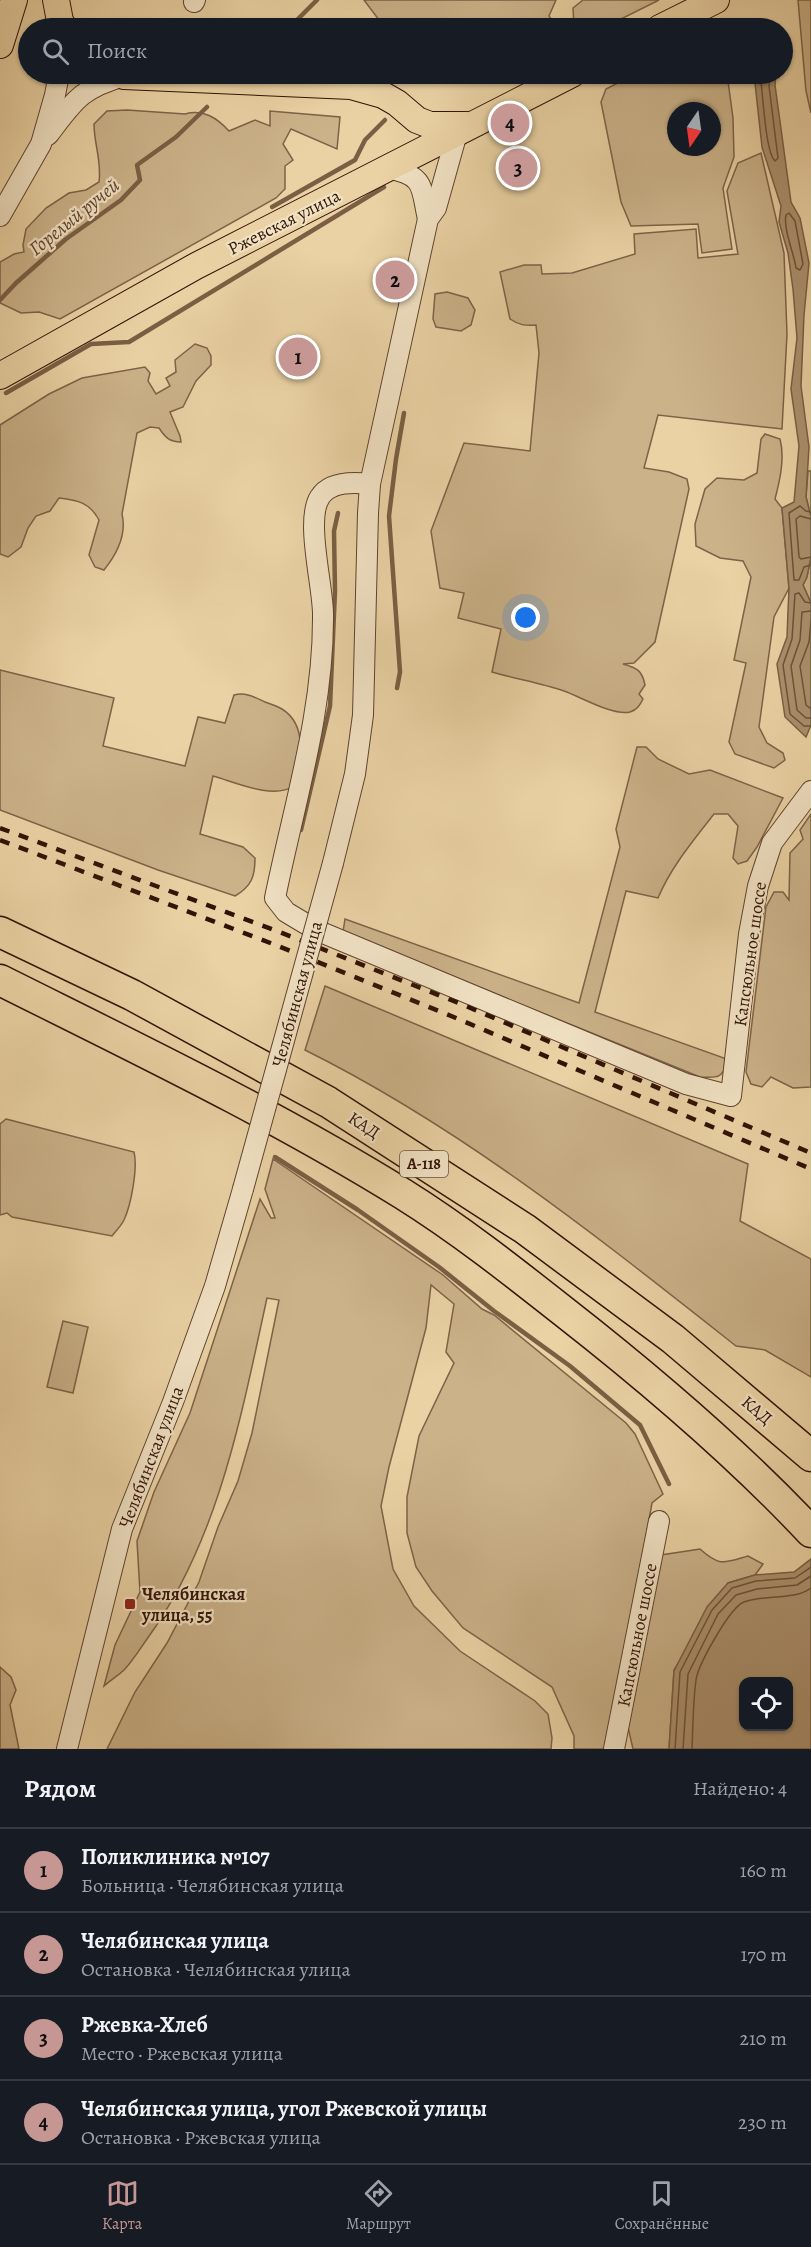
<!DOCTYPE html>
<html lang="ru">
<meta charset="utf-8">
<style>
body{margin:0;font-family:Alegreya,serif;background:#20242c;color:#f1f3f6}
.controls{position:absolute;right:18px;bottom:18px;display:grid;overflow:hidden;border-radius:12px;box-shadow:0 2px 4px #0004}
.controls button{width:54px;height:54px;display:grid;place-items:center;padding:0;border:0;border-bottom:2px solid #363941;background:#171b24;color:#f1f3f6;font:30px sans-serif}
.compass{position:absolute;left:667px;top:102px;width:54px;height:54px;border-radius:50%;background:#171b24;box-shadow:0 2px 4px #0004;rotate:193deg}
.you{position:absolute;left:526px;top:618px;width:21px;height:21px;margin:-15px;border:4px solid #fff;border-radius:50%;background:#1a73e8;box-shadow:0 0 0 9px #1a73e833}
.badge{display:grid;place-items:center;width:39px;height:39px;border-radius:50%;background:#c59692;color:#111;font-size:20px;font-weight:700}
.pin{position:absolute;translate:-50% -50%;border:3px solid #fff;box-shadow:0 2px 6px #0006}
.list{margin:0;padding:0;list-style:none}
h2{display:flex;justify-content:space-between;align-items:center;height:78px;margin:0;padding:0 24px;font-size:26px}
h2 small{font-size:20px;font-weight:400;color:#9ea1a6}
.list li{display:grid;grid-template-columns:39px 1fr auto;gap:18px;align-items:center;box-sizing:border-box;height:84px;padding:0 24px;border-top:2px solid #363941}
.list b{display:block;font-size:22px;white-space:nowrap}
.list p{margin:0;font-size:20px;white-space:nowrap;color:#9ea1a6}
.list em{font-size:20px;font-style:normal;color:#9ea1a6}
.icon{flex:none;width:33px;height:33px;fill:none;stroke:currentColor;stroke-width:2;stroke-linecap:round;stroke-linejoin:round}
.map{position:relative;flex:none;width:811px;height:1749px;overflow:hidden}
.search{position:absolute;background:#171b24;box-shadow:0 2px 4px #0004;left:18px;right:18px;top:18px;height:66px;display:flex;align-items:center;gap:15px;box-sizing:border-box;padding:0 21px;border-radius:33px;color:#9ea1a6;font-size:22px}
.sheet{height:414px;background:#171b24}
nav{display:flex;justify-content:space-around;align-items:center;box-sizing:border-box;height:84px;border-top:2px solid #363941;background:#171b24;font-size:16px;color:#9ea1a6}
nav a{display:grid;justify-items:center;gap:3px}
nav .on{color:#c59692}
.map>svg:first-child{display:block}
.green{fill:#cbb289;stroke:#7e6248;stroke-width:1.5;fill-rule:evenodd}
.water{fill:#ab916e;stroke:#7a5f44;stroke-width:1.5;fill-rule:evenodd}
.lines{fill:none;stroke-linecap:round;stroke-linejoin:round}
.shore{stroke:#6e523a;stroke-width:1.5}
.stream{stroke:#7a5f44;stroke-width:4.5}
.minor-casing{stroke:#5f432e;stroke-width:22}
.major-casing{stroke:#311306;stroke-width:28}
.highway-casing{stroke:#311306;stroke-width:33}
.minor{stroke:#f1e2c4;stroke-width:20}
.major{stroke:#ead2a4;stroke-width:26}
.highway{stroke:#ead2a4;stroke-width:30}
.rail{stroke:#311306;stroke-width:4.5;stroke-dasharray:10 10;stroke-linecap:butt}
.minor-bridge-casing{stroke:#5f432e;stroke-width:22;stroke-linecap:butt}
.minor-bridge{stroke:#f1e2c4;stroke-width:20}
.poi-dot{fill:#8f2418;stroke:#f1e2c4;stroke-width:2}
.labels{text-anchor:middle;dominant-baseline:central;stroke-width:4.5;stroke-linejoin:round;paint-order:stroke}
.shield{fill:#f1e2c4;stroke:#6b513f;stroke-width:1.5}
.shield-label{font-size:16px;font-weight:bold;fill:#311306}
.street-label{font-size:18px;fill:#311306;stroke:#f1e2c4}
.poi-label{font-size:18px;font-weight:bold;fill:#311306;stroke:#f1e2c4;text-anchor:start}
.water-label{font-size:20px;font-style:italic;fill:#624530;stroke:#f1e2c4}
</style>
<div class="map">
<svg width="811" height="1749" viewBox="0 0 811 1749">
<rect width="100%" height="100%" fill="#ead2a4"/>
<filter id="stains"><feTurbulence type="fractalNoise" baseFrequency=".00333" numOctaves="4"/><feColorMatrix values="0 0 0 0 .2 0 0 0 0 .09 0 0 0 0 .02 0 0 0 .5 -.17"/></filter>
<radialGradient id="worn" r=".72"><stop offset=".6" stop-color="#630" stop-opacity="0"/><stop offset="1" stop-color="#630" stop-opacity=".3"/></radialGradient>
<g class="green">
<polygon points="364,0 556,0 549,16 557,28 385,28"/>
<polygon points="583,0 659,0 603,28 574,28 573,8"/>
<polygon points="798,0 811,0 811,113 806,91"/>
<polygon points="453,74 515,74 485,80"/>
<path d="M635 74H727L733 118 734 157 723 188 732 249 702 253 698 224 631 226 621 202 601 102 606 89ZM676 111H712V147H676Z"/>
<path d="M127 110 185 114C204 109 217 118 229 131L255 120 270 126V111L340 117 337 149 291 129 283 144 293 160 285 166V189L276 198 60 319 39 312 21 313 0 303V262L14 254 24 252 23 245 26 229 46 208 69 193 86 190 99 182C102 162 94 144 94 124L107 111Z"/>
<path d="M761 153 784 253 787 334 782 429 658 415 644 468 669 472 687 479 689 489 655 642 634 663 623 664C637 668 642 670 645 685L639 694 643 699C640 705 637 710 630 712 613 716 581 697 564 691 541 683 516 679 492 672L501 629 458 618 464 593 440 588 431 531 464 443 530 451 539 353 536 325C525 326 519 325 510 319L500 272 524 265H541L542 274 572 273 635 254 634 234 696 229 698 258 738 254 727 191 738 163Z"/>
<polygon points="447,292 468,298 475,310 471,325 461,331 436,327 433,319 435,294"/>
<path d="M195 344 207 348 211 356V365L196 381 183 407 170 412 180 436 181 442C169 442 165 437 159 428L150 427 137 433 122 514C127 535 117 554 104 570L95 567 89 555 99 520C90 503 78 500 59 498L50 511 36 516 28 528 21 547 8 557 0 554V425L49 394 82 378 145 367 150 373 148 381 156 394 170 386 166 378 176 372 175 360Z"/>
<path d="M765 434 780 439C785 458 780 480 775 499L782 508 789 588 774 617 759 727 767 743 783 753 785 760 774 768 735 754 729 742 746 663 734 660 751 577 743 561 720 558 696 546 695 524 705 489 717 478 744 480 757 473 761 439Z"/>
<polygon points="808,471 811,471 811,517 806,497"/>
<polygon points="811,556 811,603 803,585 807,577"/>
<path d="M0 670 114 698 103 746 185 766 198 717 225 723 234 695C246 692 254 697 265 702 271 704 277 706 282 709 309 726 300 762 294 786 273 800 235 782 213 776L200 834 243 847 255 858C255 876 252 886 235 896L158 870 0 810Z"/>
<path d="M637 747H646L658 759 689 774 710 770 783 798 757 847 747 861 738 864 733 858 738 826 728 814H714C693 841 671 867 658 898L626 891 595 1012 724 1058 727 1064C721 1080 715 1077 700 1077L343 932 345 919 579 1003 620 847 616 829Z"/>
<polygon points="811,814 811,1087 793,1088 771,1077 762,1087 751,1084 746,1072 766,907 774,892 783,892 789,900 790,853 803,839 800,830"/>
<path d="M325 986 748 1164 740 1221 811 1259V1377L765 1350 736 1346C599 1238 462 1128 305 1050Z"/>
<path d="M6 1119 134 1152C138 1168 131 1205 124 1220 121 1226 116 1231 112 1236L12 1217 7 1213 0 1215V1124Z"/>
<path d="M273 1159 443 1275 482 1309 494 1315 626 1423 635 1434 663 1494 652 1503 608 1749H574V1736L552 1687 463 1628 432 1591 416 1567 407 1533V1497L419 1436 454 1363 446 1352 454 1304 431 1285 426 1328 389 1467 381 1506 393 1569 414 1606 460 1651 535 1701 548 1714 552 1738 551 1749H107L135 1692 167 1643 199 1582 218 1527 238 1481 252 1433 279 1300 267 1298C241 1416 219 1540 147 1639 140 1649 133 1660 125 1669 119 1675 111 1680 104 1686L115 1645 140 1592 137 1541 154 1492 190 1413 260 1199 271 1218H275L265 1189Z"/>
<polygon points="63,1321 88,1327 73,1393 47,1387"/>
<path d="M700 1549C720 1567 724 1563 748 1556L763 1564 755 1575 728 1583 674 1670 669 1749H633L627 1723 661 1555Z"/>
<polygon points="0,1667 11,1677 16,1690 10,1705 19,1749 0,1749"/>
</g>
<g class="water">
<polygon points="754,74 776,74 775,85 791,202 800,218 809,263 804,315 801,386 809,447 806,497 811,517 811,556 807,577 803,585 811,603 811,725 806,737 785,717 777,664 787,637 788,611 789,588 782,508 794,502 799,446 791,389 797,338 793,289 788,253 779,222 781,206 762,147"/>
<path d="M811 1559V1749H669L674 1671 707 1607 728 1583 755 1575 794 1572ZM744 1682H788V1726H744Z"/>
</g>
<g class="lines">
<g class="shore">
<path d="M760 74C763 91 765 152 775 161L778 158 769 86 770 74"/>
<path d="M789 213 795 221 803 264 800 270 796 268C794 253 783 229 786 215Z"/>
<polyline points="811,512 806,511 800,506 789,513 794,580 799,580 804,567 811,565"/>
<polyline points="811,519 800,516 796,519 799,557 801,559 811,557"/>
<polyline points="811,603 805,602 799,593 795,594 792,639 783,665 790,714 804,726 811,726"/>
<polyline points="811,611 802,612 800,640 791,666 797,710 806,718 811,718"/>
<polyline points="811,621 809,642 800,666 806,705 811,709"/>
<polyline points="675,1749 680,1672 712,1610 732,1588 756,1581 795,1578 811,1567"/>
<polyline points="683,1749 688,1674 718,1614 736,1595 757,1589 797,1585 811,1576"/>
<path d="M692 1749C693 1726 693 1702 696 1680 698 1665 730 1607 744 1602 765 1594 793 1601 811 1588"/>
</g>
<g class="stream">
<polyline points="289,28 317,0"/>
<polyline points="272,207 355,160 365,140 385,120"/>
<polyline points="0,300 16,283 66,239 121,200 140,180 137,165 176,137 207,107"/>
<polyline points="6,393 91,344 129,342 384,187"/>
<polyline points="397,688 400,672 389,516 396,459 404,413"/>
<polyline points="301,830 330,706 335,591 334,531 338,513"/>
<polyline points="275,1157 358,1210 439,1267 494,1311 570,1366 640,1425 669,1484"/>
</g>
<g class="minor-casing">
<g id="minor">
<polyline points="194,2 195,0"/>
<path d="M48 135C75 100 80 89 124 76"/>
<path d="M389 169C426 175 421 189 428 219"/>
<polyline points="0,216 41,144 55,95 59,74"/>
<path d="M370 484C354 482 330 481 320 497 305 519 323 586 323 614 324 711 294 804 275 898L286 912 316 930 686 1084 731 1096 749 934 758 886 772 843 811 791"/>
<polyline points="333,863 355,774 363,715 368,513 370,484 428,219 436,208 457,133"/>
<polyline points="67,1749 122,1529 173,1402 215,1286 243,1189"/>
<polyline points="614,1749 659,1521"/>
</g>
</g>
<g class="major-casing">
<g id="major">
<polyline points="56,0 60,21 64,28"/>
<polyline points="660,28 716,0"/>
<polyline points="0,45 14,0"/>
<polyline points="119,74 124,76 351,86 383,95 397,103 417,120 430,125 467,125"/>
<polyline points="0,376 196,266 572,74"/>
</g>
</g>
<g class="highway-casing">
<g id="highway">
<polyline points="0,932 132,995 328,1102 525,1229 673,1339 811,1456"/>
<path d="M0 980C136 1048 274 1114 403 1194 459 1229 511 1270 563 1311 650 1379 735 1451 811 1532"/>
</g>
</g>
<use href="#minor" class="minor"/>
<use href="#major" class="major"/>
<use href="#highway" class="highway"/>
<g class="rail">
<polyline points="0,828 277,931 461,1004 811,1153"/>
<polyline points="0,840 273,944 456,1018 811,1169"/>
</g>
<g class="minor-bridge-casing">
<polyline id="minor-bridge" points="243,1189 333,863"/>
</g>
<use href="#minor-bridge" class="minor-bridge"/>
</g>
<rect class="poi-dot" x="124" y="1598" width="12" height="12" rx="3"/>
<g class="labels">
<rect class="shield" x="400" y="1151" width="48" height="26" rx="4.5"/>
<g class="shield-label">
<text x="424" y="1164">А-118</text>
</g>
<g class="street-label">
<text transform="translate(284 222) rotate(-27)">Ржевская улица</text>
<text transform="translate(750 954) rotate(-82)">Капсюльное шоссе</text>
<text transform="translate(297 994) rotate(-75)">Челябинская улица</text>
<text transform="translate(364 1125) rotate(33)">КАД</text>
<text transform="translate(757 1410) rotate(40)">КАД</text>
<text transform="translate(151 1457) rotate(-69)">Челябинская улица</text>
<text transform="translate(637 1635) rotate(-79)">Капсюльное шоссе</text>
</g>
<g class="poi-label">
<text x="142" y="1594">Челябинская<tspan x="142" dy="21">улица, 55</tspan></text>
</g>
<g class="water-label">
<text transform="translate(74 217) rotate(-39)">Горелый ручей</text>
</g>
</g>
<rect width="100%" height="100%" filter="url(#stains)"/>
<rect width="100%" height="100%" fill="url(#worn)"/>
</svg>
<div class="controls">
<button><svg class="icon" aria-label="locate" viewBox="0 0 24 24"><circle cx="12" cy="12" r="6"/><path d="M12 2v4M12 18v4M2 12h4M18 12h4"/></svg></button>
</div>
<svg class="compass" viewBox="-18 -18 36 36"><path d="M0-13l5 13h-10z" fill="#e53935"/><path d="M0 13l5-13h-10z" fill="#9ea1a6"/></svg>
<div class="you"></div>
<div class="pin badge" style="left:298px;top:357px">1</div>
<div class="pin badge" style="left:395px;top:280px">2</div>
<div class="pin badge" style="left:518px;top:168px">3</div>
<div class="pin badge" style="left:510px;top:123px">4</div>
<div class="search"><svg class="icon" aria-label="search" viewBox="0 0 24 24"><circle cx="10" cy="10" r="6"/><path d="M15 15l6 6"/></svg>Поиск</div>
</div>
<section class="sheet">
<h2>Рядом<small>Найдено: 4</small></h2>
<ul class="list">
<li><span class="badge">1</span><div><b>Поликлиника №107</b><p>Больница · Челябинская улица</p></div><em>160 m</em></li>
<li><span class="badge">2</span><div><b>Челябинская улица</b><p>Остановка · Челябинская улица</p></div><em>170 m</em></li>
<li><span class="badge">3</span><div><b>Ржевка-Хлеб</b><p>Место · Ржевская улица</p></div><em>210 m</em></li>
<li><span class="badge">4</span><div><b>Челябинская улица, угол Ржевской улицы</b><p>Остановка · Ржевская улица</p></div><em>230 m</em></li>
</ul>
</section>
<nav>
<a class="on"><svg class="icon" aria-label="map" viewBox="0 0 24 24"><path d="M3 6l6-2 6 2 6-2v14l-6 2-6-2-6 2zM9 4v14M15 6v14"/></svg>Карта</a>
<a><svg class="icon" aria-label="directions" viewBox="0 0 24 24"><path d="M12 3l9 9-9 9-9-9zM9 14v-3h6M13 9l2 2-2 2"/></svg>Маршрут</a>
<a><svg class="icon" aria-label="saved" viewBox="0 0 24 24"><path d="M7 4h10v16l-5-4-5 4z"/></svg>Сохранённые</a>
</nav>
